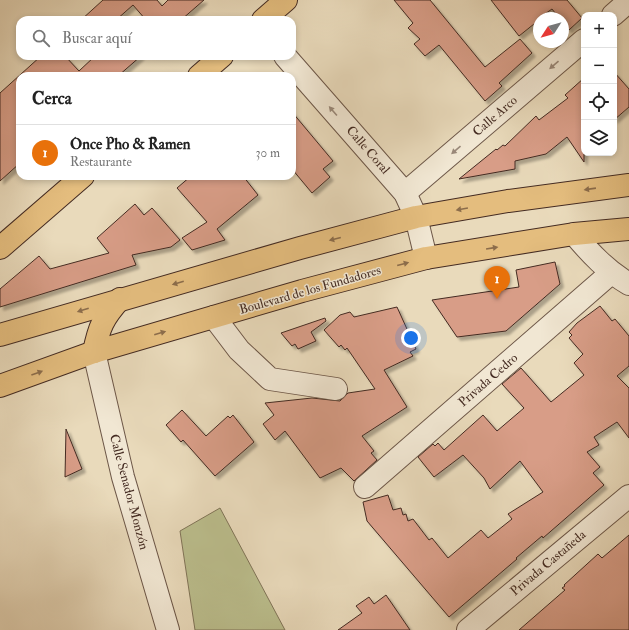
<!DOCTYPE html>
<html lang="es">
<meta charset="utf-8">
<style>
body{margin:0;font-family:"IM FELL Double Pica",serif;background:#f2f2f2;color:#222}
.controls{position:absolute;right:12px;top:12px;display:grid;overflow:hidden;border-radius:8px;box-shadow:0 2px 6px #0003}
.controls button{width:36px;height:36px;display:grid;place-items:center;padding:0;border:0;border-bottom:1px solid #e0e0e0;background:#fff;color:#222;font:20px sans-serif}
.compass{position:absolute;left:533px;top:12px;width:36px;height:36px;border-radius:50%;background:#fff;box-shadow:0 2px 6px #0003;rotate:234deg}
.you{position:absolute;left:411px;top:338px;width:14px;height:14px;margin:-10px;border:3px solid #fff;border-radius:50%;background:#1a73e8;box-shadow:0 0 0 6px #1a73e833}
.badge{display:grid;place-items:center;width:26px;height:26px;border-radius:50%;background:#8f2418;color:#fff;font-size:13px;font-weight:700}
.pin{position:absolute;translate:-50% -33px;filter:drop-shadow(0 1px 2px #0008)}
.pin::after{content:'';position:absolute;top:21px;width:14px;height:12px;background:inherit;clip-path:polygon(0 0,100% 0,50% 100%)}
.list{margin:0;padding:0;list-style:none}
h2{display:flex;justify-content:space-between;align-items:center;height:52px;margin:0;padding:0 16px;font-size:17px}
h2 small{font-size:13px;font-weight:400;color:#767676}
.list li{display:grid;grid-template-columns:26px 1fr auto;gap:12px;align-items:center;box-sizing:border-box;height:56px;padding:0 16px;border-top:1px solid #e0e0e0}
.list b{display:block;font-size:15px;white-space:nowrap}
.list p{margin:0;font-size:13px;white-space:nowrap;color:#767676}
.list em{font-size:13px;font-style:normal;color:#767676}
.icon{flex:none;width:22px;height:22px;fill:none;stroke:currentColor;stroke-width:2;stroke-linecap:round;stroke-linejoin:round}
.map{position:relative;flex:none;width:629px;height:630px;overflow:hidden}
.search{position:absolute;background:#fff;box-shadow:0 2px 6px #0003;left:16px;top:16px;width:280px;height:44px;display:flex;align-items:center;gap:10px;box-sizing:border-box;padding:0 14px;border-radius:12px;color:#767676;font-size:15px}
.panel{position:absolute;background:#fff;box-shadow:0 2px 6px #0003;left:16px;top:72px;width:280px;height:108px;border-radius:12px}
.map>svg:first-child{display:block}
.green{fill:#bbbe8d;stroke:#807458}
.building{fill:#d89d87;stroke:#442b22;filter:url(#shadow)}
.lines{fill:none;stroke-linecap:round;stroke-linejoin:round}
.minor-casing{stroke:#6d5748;stroke-width:24}
.major-casing{stroke:#442b22;stroke-width:24}
.minor{stroke:#f1e7d3;stroke-width:22}
.major{stroke:#e4bd7e;stroke-width:22}
.oneway{fill:#9a897a}
.oneway2{fill:#8c6d4b}
.labels{text-anchor:middle;dominant-baseline:central;stroke-width:3;stroke-linejoin:round;paint-order:stroke}
.street-label{font-size:13px;fill:#442b22;stroke:#f1e7d3}
</style>
<div class="map">
<svg width="629" height="630" viewBox="0 0 629 630">
<defs>
<filter id="shadow"><feDropShadow dx="3.5" dy="3.5" stdDeviation="1" flood-color="#0004"/></filter>
</defs>
<rect width="100%" height="100%" fill="#e9dabb"/>
<filter id="stains"><feTurbulence type="fractalNoise" baseFrequency=".005" numOctaves="4"/><feColorMatrix values="0 0 0 0 .2 0 0 0 0 .09 0 0 0 0 .02 0 0 0 .5 -.17"/></filter>
<radialGradient id="worn" r=".72"><stop offset=".6" stop-color="#630" stop-opacity="0"/><stop offset="1" stop-color="#630" stop-opacity=".3"/></radialGradient>
<polygon class="green" points="220,508 285,630 195,630 180,531"/>
<g class="building">
<polygon points="103,0 157,0 162,6 168,0 204,0 181,20 146,20 133,5 116,20 81,20"/>
<polygon points="394,0 430,0 485,67 520,39 532,53 499,83 502,86 485,101 439,45 425,56 414,44 420,39 408,28 413,23"/>
<polygon points="491,0 567,0 582,18 569,30 563,22 563,18 559,18 552,9 539,18 539,20 519,36"/>
<polygon points="41,56 65,56 79,71 95,56 141,56 118,76 20,76 20,163 0,181 0,93"/>
<polygon points="614,72 629,89 629,107 614,120"/>
<polygon points="584,78 584,162 567,137 546,154 515,161 515,169 459,179 496,149 497,150 503,145 505,146 536,116 539,120 568,98 565,95"/>
<polygon points="292,112 333,161 323,169 330,177 312,193 292,169"/>
<polygon points="191,176 243,176 258,195 217,229 225,240 192,250 182,238 207,222 177,188"/>
<polygon points="135,204 144,215 152,208 180,240 171,247 132,255 136,265 0,307 0,289 39,256 50,269 109,253 97,238"/>
<polygon points="555,262 560,284 506,331 457,337 432,300 519,287 516,270"/>
<polygon points="600,306 612,321 615,319 629,336 629,366 617,376 629,388 629,438 617,422 594,437 599,445 587,452 600,467 593,473 604,485 543,538 542,536 516,558 517,559 449,617 367,521 363,502 388,495 393,510 401,508 403,515 406,514 408,521 413,519 429,540 432,538 448,558 481,530 488,538 512,519 508,514 543,492 520,461 490,489 484,478 463,455 434,477 418,457 433,444 435,446 438,443 444,450 483,415 497,431 524,408 502,384 521,368 551,402 584,375 574,363 583,354 569,338 572,335 569,332 577,323"/>
<polygon points="397,307 416,349 410,352 413,356 384,370 407,407 362,436 374,451 371,453 377,460 354,481 341,468 320,478 285,431 275,440 263,424 274,415 265,403 312,398 340,401 348,393 375,389 347,348 345,350 341,345 339,347 324,330 340,315 350,312 354,317"/>
<polygon points="325,318 326,321 311,332 316,341 298,349 295,344 292,346 281,333"/>
<polygon points="182,410 206,436 228,416 230,418 233,415 254,442 215,476 183,440 181,442 166,425"/>
<polygon points="66,429 82,469 65,477"/>
<polygon points="629,535 629,630 519,630 565,590 562,588 565,586 564,585 598,554 602,558"/>
<polygon points="386,595 410,630 338,630 362,613 356,606 369,597 374,604"/>
</g>
<g class="lines">
<g class="minor-casing">
<g id="minor">
<polyline points="613,15 629,1"/>
<polyline points="285,56 405,193 416,217 426,258"/>
<polyline points="405,193 584,40"/>
<path d="M574 234C591 254 607 271 629 284"/>
<polyline points="214,317 239,350 270,379 336,389"/>
<polyline points="94,352 123,477 168,630"/>
<polyline points="365,487 611,273"/>
<polyline points="468,630 629,496"/>
</g>
</g>
<g class="major-casing">
<g id="major">
<polyline points="263,20 286,0"/>
<polyline points="199,76 222,56"/>
<polyline points="0,248 83,176"/>
<polyline points="0,335 300,248 416,217 508,201 629,185"/>
<path d="M94 352C99 327 103 318 120 299"/>
<polyline points="0,386 94,352 302,291 426,258 574,234 629,229"/>
</g>
</g>
<use href="#minor" class="minor"/>
<use href="#major" class="major"/>
</g>
<defs><path id="oneway-solid" d="M-6-.8H1V-3.2L6.5 0L1 3.2V.8H-6Z"/></defs>
<g class="oneway">
<use href="#oneway-solid" transform="translate(554 65) rotate(139)"/>
<use href="#oneway-solid" transform="translate(333 111) rotate(-131)"/>
<use href="#oneway-solid" transform="translate(456 150) rotate(139)"/>
</g>
<g class="oneway2">
<use href="#oneway-solid" transform="translate(590 189) rotate(172)"/>
<use href="#oneway-solid" transform="translate(462 209) rotate(170)"/>
<use href="#oneway-solid" transform="translate(335 239) rotate(166)"/>
<use href="#oneway-solid" transform="translate(492 248) rotate(-9)"/>
<use href="#oneway-solid" transform="translate(403 264) rotate(-15)"/>
<use href="#oneway-solid" transform="translate(178 283) rotate(164)"/>
<use href="#oneway-solid" transform="translate(83 310) rotate(163)"/>
<use href="#oneway-solid" transform="translate(160 333) rotate(-16)"/>
<use href="#oneway-solid" transform="translate(37 373) rotate(-20)"/>
</g>
<g class="labels">
<g class="street-label">
<text transform="translate(495 116) rotate(-41)">Calle Arco</text>
<text transform="translate(368 150) rotate(49)">Calle Coral</text>
<text transform="translate(310 290) rotate(-16)">Boulevard de los Fundadores</text>
<text transform="translate(488 380) rotate(-41)">Privada Cedro</text>
<text transform="translate(129 492) rotate(75)">Calle Senador Monzón</text>
<text transform="translate(548 563) rotate(-40)">Privada Castañeda</text>
</g>
</g>
<rect width="100%" height="100%" filter="url(#stains)"/>
<rect width="100%" height="100%" fill="url(#worn)"/>
</svg>
<div class="controls">
<button>+</button>
<button>−</button>
<button><svg class="icon" aria-label="locate" viewBox="0 0 24 24"><circle cx="12" cy="12" r="6"/><path d="M12 2v4M12 18v4M2 12h4M18 12h4"/></svg></button>
<button><svg class="icon" aria-label="layers" viewBox="0 0 24 24"><path d="M12 4l9 5-9 5-9-5zM3 14l9 5 9-5"/></svg></button>
</div>
<svg class="compass" viewBox="-18 -18 36 36"><path d="M0-13l5 13h-10z" fill="#e53935"/><path d="M0 13l5-13h-10z" fill="#767676"/></svg>
<div class="you"></div>
<div class="pin badge" style="left:497px;top:299px;background:#e8710a">1</div>
<div class="search"><svg class="icon" aria-label="search" viewBox="0 0 24 24"><circle cx="10" cy="10" r="6"/><path d="M15 15l6 6"/></svg>Buscar aquí</div>
<section class="panel">
<h2>Cerca<small></small></h2>
<ul class="list">
<li><span class="badge" style="background:#e8710a">1</span><div><b>Once Pho &amp; Ramen</b><p>Restaurante</p></div><em>30 m</em></li>
</ul>
</section>
</div>
